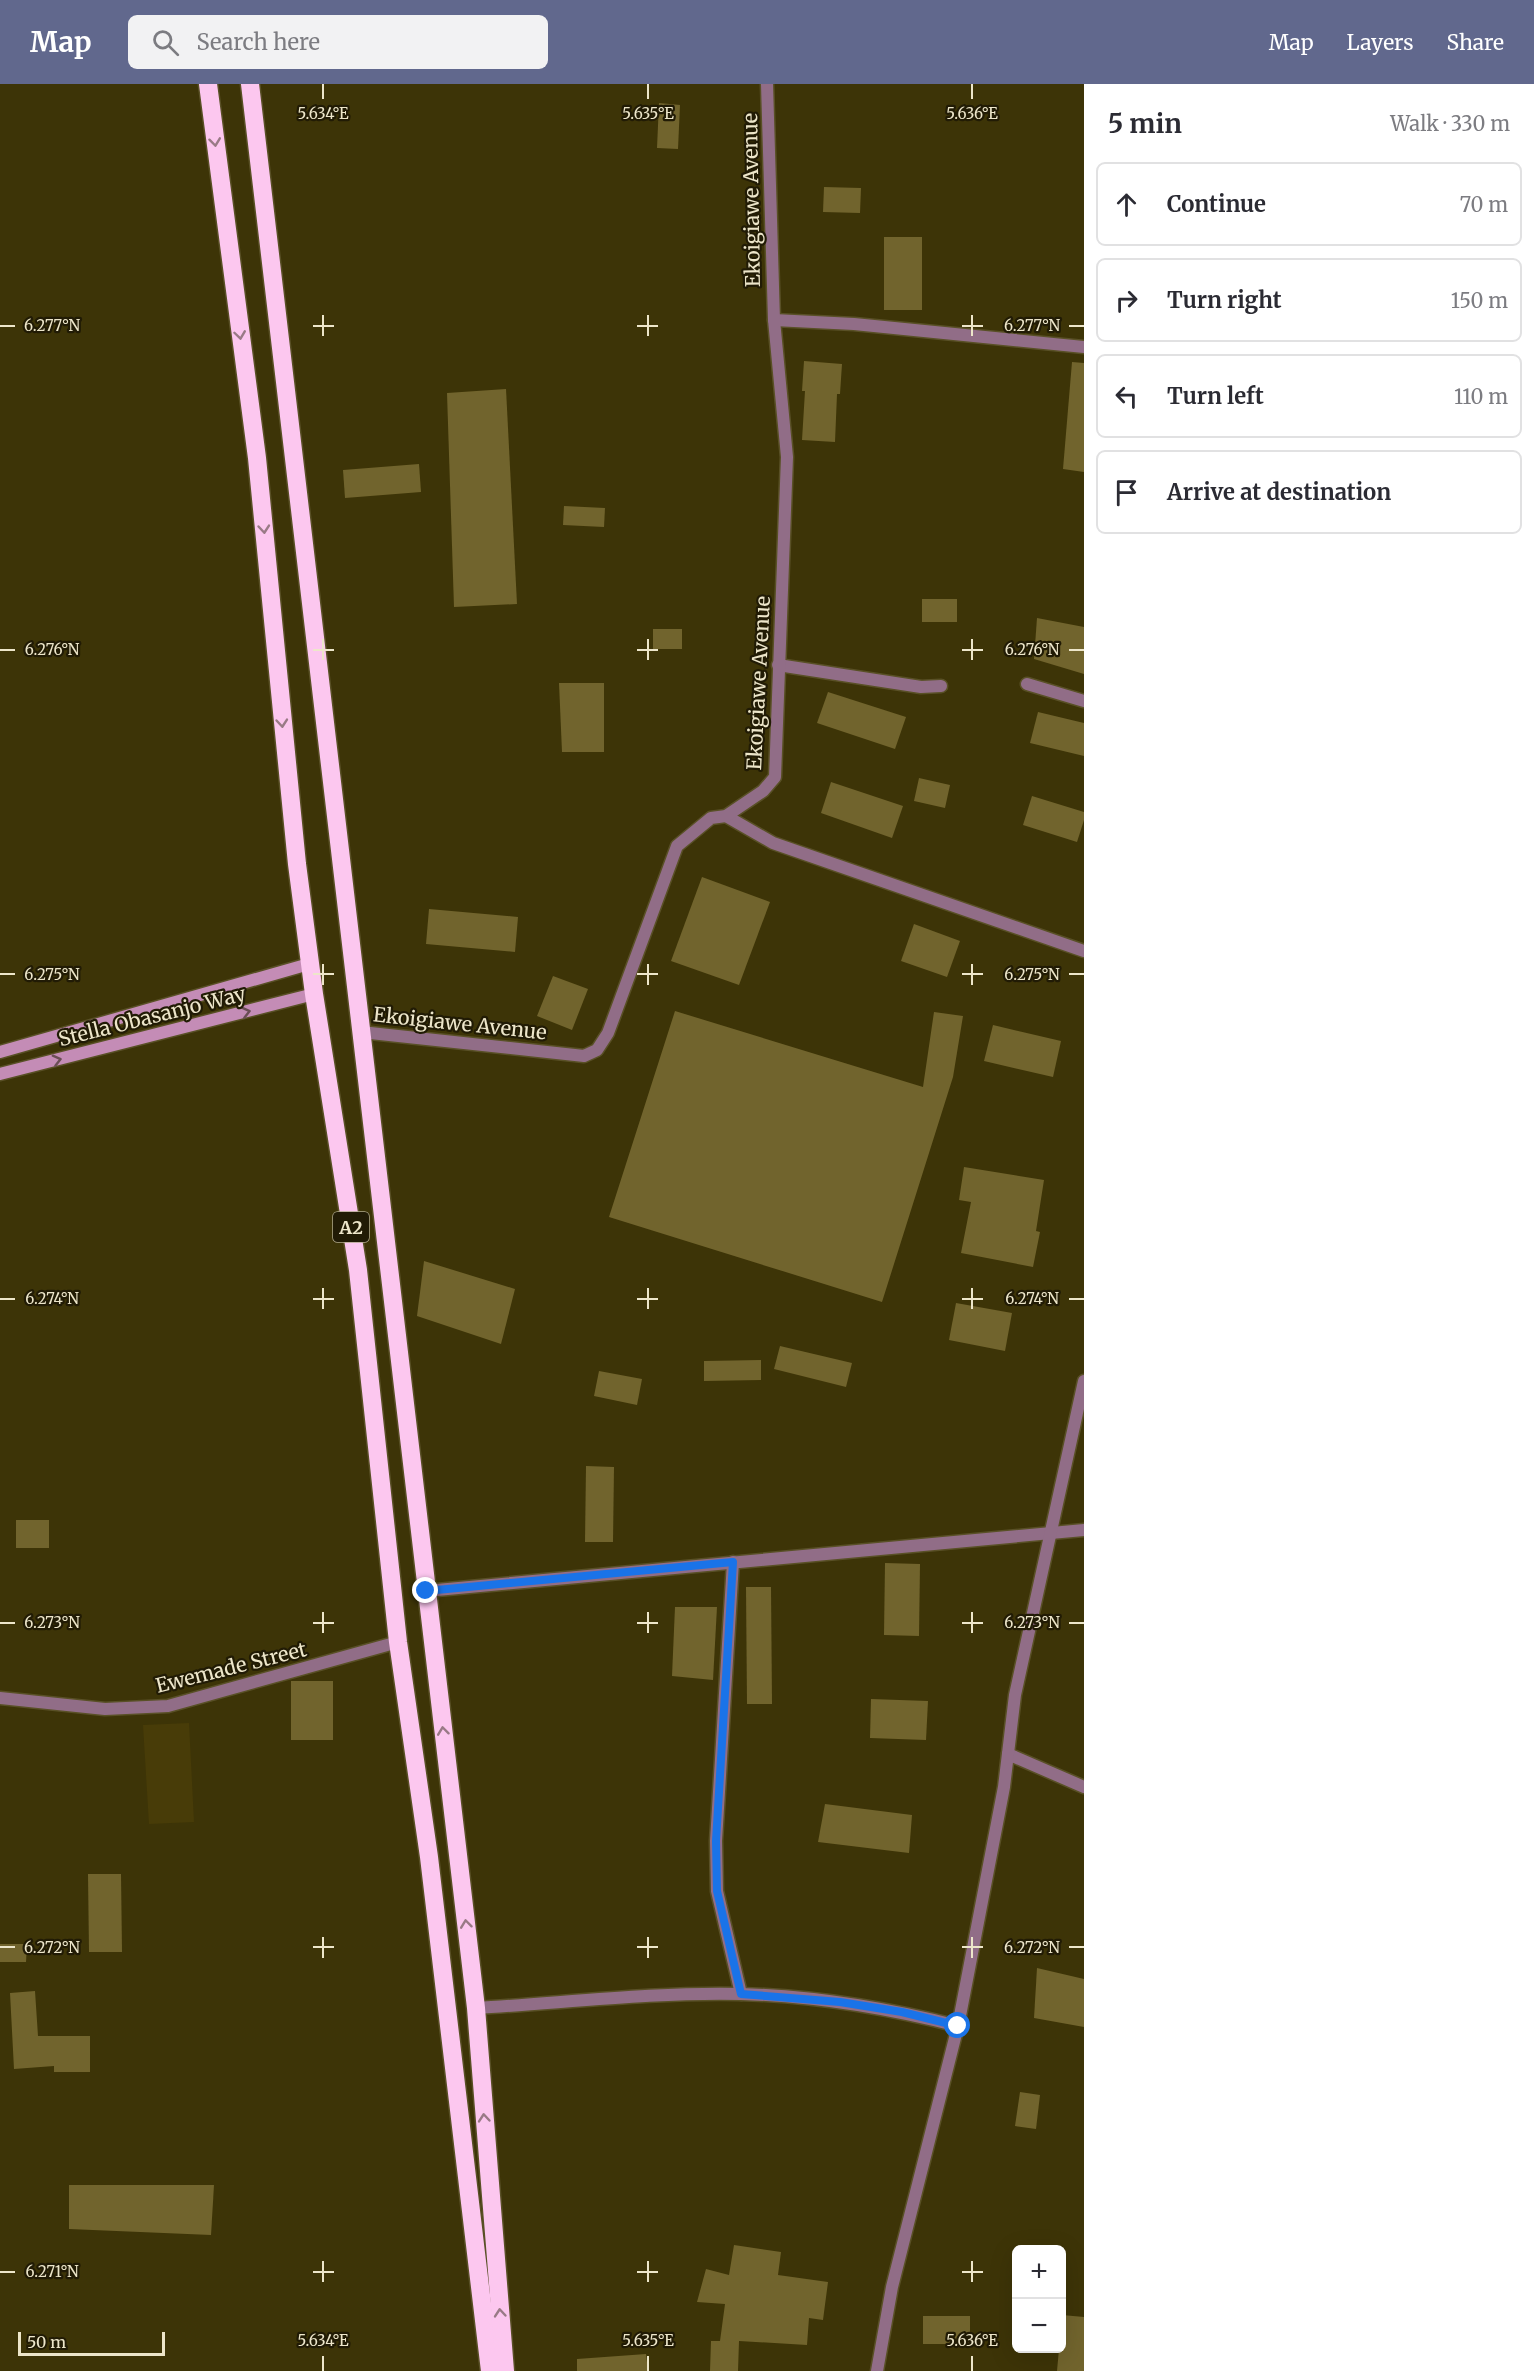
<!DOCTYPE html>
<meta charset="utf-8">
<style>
body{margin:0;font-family:Merriweather,serif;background:#f2f2f3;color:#2b2b33}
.controls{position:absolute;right:18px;bottom:18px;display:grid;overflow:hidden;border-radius:9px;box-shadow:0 6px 24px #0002}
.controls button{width:54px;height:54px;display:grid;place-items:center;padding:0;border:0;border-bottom:2px solid #e1e1e2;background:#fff;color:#2b2b33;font:30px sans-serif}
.scale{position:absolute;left:18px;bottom:15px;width:147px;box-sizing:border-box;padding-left:6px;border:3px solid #ede6ca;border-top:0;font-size:16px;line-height:21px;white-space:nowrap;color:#ede6ca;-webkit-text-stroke:4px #211b05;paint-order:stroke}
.stop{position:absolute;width:18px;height:18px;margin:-14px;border:4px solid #1a73e8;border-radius:50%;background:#fff}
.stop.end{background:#1a73e8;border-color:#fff;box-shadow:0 2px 6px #0008}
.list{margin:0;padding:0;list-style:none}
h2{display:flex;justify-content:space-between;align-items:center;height:78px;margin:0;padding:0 24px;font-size:26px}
h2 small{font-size:20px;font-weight:400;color:#7c7c81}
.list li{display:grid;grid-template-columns:39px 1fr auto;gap:18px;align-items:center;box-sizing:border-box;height:84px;margin:0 12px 12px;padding:0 12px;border:2px solid #e1e1e2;border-radius:9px}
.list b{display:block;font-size:22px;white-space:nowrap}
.list em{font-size:20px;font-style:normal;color:#7c7c81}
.icon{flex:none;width:33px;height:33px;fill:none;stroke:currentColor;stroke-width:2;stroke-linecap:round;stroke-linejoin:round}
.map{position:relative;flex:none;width:1084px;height:2287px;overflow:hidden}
header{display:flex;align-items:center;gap:36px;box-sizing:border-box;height:84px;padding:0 30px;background:#61688d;color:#fff}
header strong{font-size:28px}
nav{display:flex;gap:33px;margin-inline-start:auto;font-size:21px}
.search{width:420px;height:54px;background:#f2f2f3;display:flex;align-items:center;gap:15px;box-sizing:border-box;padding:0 21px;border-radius:9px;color:#7c7c81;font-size:22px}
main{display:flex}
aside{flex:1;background:#fff}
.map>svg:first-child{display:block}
.built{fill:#483c08}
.building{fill:#71642d}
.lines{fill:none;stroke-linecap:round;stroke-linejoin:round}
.street-casing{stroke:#595026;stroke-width:15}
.secondary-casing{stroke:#595026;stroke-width:15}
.highway-casing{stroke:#595026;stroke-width:21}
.street{stroke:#916d87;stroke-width:12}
.secondary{stroke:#c48cb6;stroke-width:12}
.highway{stroke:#fcc7ef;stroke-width:18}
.oneway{stroke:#997a86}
.oneway2{stroke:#6a4e55}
.route{stroke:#1a73e8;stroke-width:8}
.ticks{fill:none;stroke:#ede6ca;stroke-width:2}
.labels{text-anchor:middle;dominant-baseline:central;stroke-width:4.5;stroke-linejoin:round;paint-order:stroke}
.shield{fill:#211b05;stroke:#b0a98f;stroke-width:1.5}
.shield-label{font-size:18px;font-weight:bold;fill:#ede6ca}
.street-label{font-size:20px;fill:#ede6ca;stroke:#211b05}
.ticks-label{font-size:15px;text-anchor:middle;fill:#ede6ca;stroke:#211b05;stroke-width:4.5;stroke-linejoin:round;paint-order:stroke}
</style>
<header>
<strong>Map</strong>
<div class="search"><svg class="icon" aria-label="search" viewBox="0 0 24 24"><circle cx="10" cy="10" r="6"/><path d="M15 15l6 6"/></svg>Search here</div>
<nav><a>Map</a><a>Layers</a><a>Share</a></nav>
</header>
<main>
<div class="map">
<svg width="1084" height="2287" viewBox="0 0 1084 2287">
<rect width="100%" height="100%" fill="#3d3407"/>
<polygon class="built" points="189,1639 194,1738 149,1740 143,1641"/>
<g class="building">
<polygon points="659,19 680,21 678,65 657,64"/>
<polygon points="824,103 861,104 860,129 823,128"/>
<rect x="884" y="153" width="38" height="73"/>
<polygon points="804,277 842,280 840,310 837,310 835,358 802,356 805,307 802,307"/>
<polygon points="1072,278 1084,279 1084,388 1063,385"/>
<polygon points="506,305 517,520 454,523 447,309"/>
<polygon points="419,380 421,408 345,414 343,386"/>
<polygon points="564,422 605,424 604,443 563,441"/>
<rect x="922" y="515" width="35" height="23"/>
<polygon points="1037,534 1084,543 1084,590 1034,575"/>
<rect x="653" y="545" width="29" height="20"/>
<polygon points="559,599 604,599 604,668 562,668"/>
<polygon points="828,608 906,633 895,665 817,639"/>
<polygon points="1038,628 1084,639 1084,672 1030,659"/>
<polygon points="919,694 950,701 945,724 914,717"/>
<polygon points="831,698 903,722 892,754 821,729"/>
<polygon points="1032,712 1084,728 1084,736 1077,758 1023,741"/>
<polygon points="702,793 770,818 739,901 671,877"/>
<polygon points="429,825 518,833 515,868 426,860"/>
<polygon points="914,840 960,857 947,893 901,877"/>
<polygon points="553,892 588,905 572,946 537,932"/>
<polygon points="675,927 923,1003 934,928 963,932 953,993 882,1218 609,1133"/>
<polygon points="993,941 1061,957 1053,993 984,977"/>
<polygon points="964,1083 1044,1096 1036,1147 1040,1148 1033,1183 961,1169 971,1118 959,1116"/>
<polygon points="424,1177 515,1205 501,1260 417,1232"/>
<polygon points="956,1219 1012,1229 1005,1267 949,1256"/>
<polygon points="780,1262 852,1279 846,1303 774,1285"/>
<polygon points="761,1276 761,1296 704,1297 704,1277"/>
<polygon points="599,1287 642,1295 637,1321 594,1312"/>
<polygon points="586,1382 614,1383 613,1458 585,1458"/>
<rect x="16" y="1436" width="33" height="28"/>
<polygon points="885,1479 920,1480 919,1552 884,1551"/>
<polygon points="746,1503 771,1503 772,1620 747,1620"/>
<polygon points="675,1523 717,1523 713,1596 672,1592"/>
<rect x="291" y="1597" width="42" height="59"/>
<polygon points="871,1615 928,1617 926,1656 870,1654"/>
<polygon points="825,1720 912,1731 909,1769 818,1758"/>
<polygon points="88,1790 121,1790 122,1868 89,1868"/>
<polygon points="0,1860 27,1860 26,1878 0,1878"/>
<polygon points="1037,1884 1084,1895 1084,1943 1034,1934"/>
<polygon points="35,1907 38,1952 90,1952 90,1988 54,1988 54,1982 14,1985 10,1909"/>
<polygon points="1020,2008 1040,2011 1036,2045 1015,2042"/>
<polygon points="69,2101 214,2101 211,2151 69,2145"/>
<polygon points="734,2161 781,2168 778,2191 828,2198 823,2236 809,2234 807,2261 739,2257 738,2287 710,2287 711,2257 720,2257 725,2220 697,2218 706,2185 729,2191"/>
<polygon points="1062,2231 1084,2233 1084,2287 1057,2287 1059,2265 1062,2265"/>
<rect x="923" y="2232" width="47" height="28"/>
<polygon points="646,2270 648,2287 577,2287 577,2275"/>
</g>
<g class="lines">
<g class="street-casing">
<g id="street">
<polyline points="774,236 854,240 1084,263"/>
<polyline points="778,581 921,603 941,602"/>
<polyline points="1027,600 1084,617"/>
<polyline points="726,732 773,759 1084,867"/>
<polyline points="361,948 584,972 597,966 608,949 677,762 711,734 726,732 763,707 775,693 787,373 774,236 767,0"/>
<polyline points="733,1478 716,1757 717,1807 741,1910"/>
<polyline points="426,1507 1084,1446"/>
<polyline points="0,1614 105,1625 168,1622 398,1558"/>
<polyline points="1008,1670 1084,1703"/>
<path d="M476 1924C563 1919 653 1908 741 1910 814 1912 887 1924 958 1942"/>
<polyline points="877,2287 892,2203 958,1942 1004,1703 1015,1611 1084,1297"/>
</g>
</g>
<g class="secondary-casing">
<g id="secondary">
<polyline points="0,968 309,880"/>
<polyline points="0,990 314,910"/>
</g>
</g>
<g class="highway-casing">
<g id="highway">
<polyline points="208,0 257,374 297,780 314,910 358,1186 398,1558 429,1773 490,2287"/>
<polyline points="250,0 476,1924 505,2287"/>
</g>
</g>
<use href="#street" class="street"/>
<use href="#secondary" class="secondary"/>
<use href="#highway" class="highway"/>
</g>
<defs><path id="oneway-chevron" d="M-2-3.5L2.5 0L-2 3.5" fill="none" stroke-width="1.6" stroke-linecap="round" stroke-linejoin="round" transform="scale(1.5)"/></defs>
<g class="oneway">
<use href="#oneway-chevron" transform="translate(215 58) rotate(83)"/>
<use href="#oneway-chevron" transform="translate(240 251) rotate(82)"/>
<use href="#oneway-chevron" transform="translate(264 445) rotate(85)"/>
<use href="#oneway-chevron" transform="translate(282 639) rotate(85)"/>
<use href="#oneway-chevron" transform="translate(443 1647) rotate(-97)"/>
<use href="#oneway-chevron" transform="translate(466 1840) rotate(-97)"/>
<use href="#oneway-chevron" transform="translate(484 2034) rotate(-95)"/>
<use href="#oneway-chevron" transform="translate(500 2229) rotate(-95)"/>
</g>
<g class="oneway2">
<use href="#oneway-chevron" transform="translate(246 928) rotate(-14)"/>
<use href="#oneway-chevron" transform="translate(57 976) rotate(-14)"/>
</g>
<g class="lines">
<polyline class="route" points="426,1507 733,1478 716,1757 717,1807 741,1910 840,1918 902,1928 958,1942"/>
</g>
<path class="ticks" d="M323 0V15M648 0V15M972 0V15M323 231V252M648 231V252M972 231V252M0 242H15M313 242H334M637 242H658M962 242H983M1069 242H1084M323 555V576M648 555V576M972 555V576M0 566H15M313 566H334M637 566H658M962 566H983M1069 566H1084M323 880V901M648 880V901M972 880V901M0 890H15M313 890H334M637 890H658M962 890H983M1069 890H1084M323 1204V1225M648 1204V1225M972 1204V1225M0 1215H15M313 1215H334M637 1215H658M962 1215H983M1069 1215H1084M323 1528V1549M648 1528V1549M972 1528V1549M0 1539H15M313 1539H334M637 1539H658M962 1539H983M1069 1539H1084M323 1853V1874M648 1853V1874M972 1853V1874M0 1863H15M313 1863H334M637 1863H658M962 1863H983M1069 1863H1084M323 2177V2198M648 2177V2198M972 2177V2198M0 2188H15M313 2188H334M637 2188H658M962 2188H983M323 2272V2287M648 2272V2287M972 2272V2287"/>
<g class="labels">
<rect class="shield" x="333" y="1128" width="36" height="30" rx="4.5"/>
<g class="shield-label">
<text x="351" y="1143">A2</text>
</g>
<g class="street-label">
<text transform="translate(751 116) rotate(-91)">Ekoigiawe Avenue</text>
<text transform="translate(758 599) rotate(-87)">Ekoigiawe Avenue</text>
<text transform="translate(152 932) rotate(-14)">Stella Obasanjo Way</text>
<text transform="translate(460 939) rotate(6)">Ekoigiawe Avenue</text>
<text transform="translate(231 1583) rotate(-14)">Ewemade Street</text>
</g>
</g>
<g class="ticks-label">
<text x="323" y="35">5.634°E</text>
<text x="648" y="35">5.635°E</text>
<text x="972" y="35">5.636°E</text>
<text x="52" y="247">6.277°N</text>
<text x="1032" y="247">6.277°N</text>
<text x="52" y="571">6.276°N</text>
<text x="1032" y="571">6.276°N</text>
<text x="52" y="896">6.275°N</text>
<text x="1032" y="896">6.275°N</text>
<text x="52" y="1220">6.274°N</text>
<text x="1032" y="1220">6.274°N</text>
<text x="52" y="1544">6.273°N</text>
<text x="1032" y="1544">6.273°N</text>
<text x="52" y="1869">6.272°N</text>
<text x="1032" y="1869">6.272°N</text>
<text x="52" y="2193">6.271°N</text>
<text x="323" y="2262">5.634°E</text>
<text x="648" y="2262">5.635°E</text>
<text x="972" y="2262">5.636°E</text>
</g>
</svg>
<div class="controls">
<button>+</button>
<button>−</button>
</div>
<div class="scale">50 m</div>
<div class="stop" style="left:958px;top:1942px"></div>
<div class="stop end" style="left:426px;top:1507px"></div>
</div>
<aside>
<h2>5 min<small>Walk · 330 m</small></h2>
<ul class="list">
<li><svg class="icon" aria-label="ahead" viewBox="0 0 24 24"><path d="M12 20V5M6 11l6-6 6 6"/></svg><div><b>Continue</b></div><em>70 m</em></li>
<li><svg class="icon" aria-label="right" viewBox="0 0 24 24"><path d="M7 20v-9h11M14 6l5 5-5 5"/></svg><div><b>Turn right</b></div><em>150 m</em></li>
<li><svg class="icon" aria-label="left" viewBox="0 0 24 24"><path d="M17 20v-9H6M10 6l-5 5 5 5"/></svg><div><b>Turn left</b></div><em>110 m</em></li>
<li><svg class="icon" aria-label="arrive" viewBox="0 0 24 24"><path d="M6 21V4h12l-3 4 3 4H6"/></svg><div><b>Arrive at destination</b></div></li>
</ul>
</aside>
</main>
